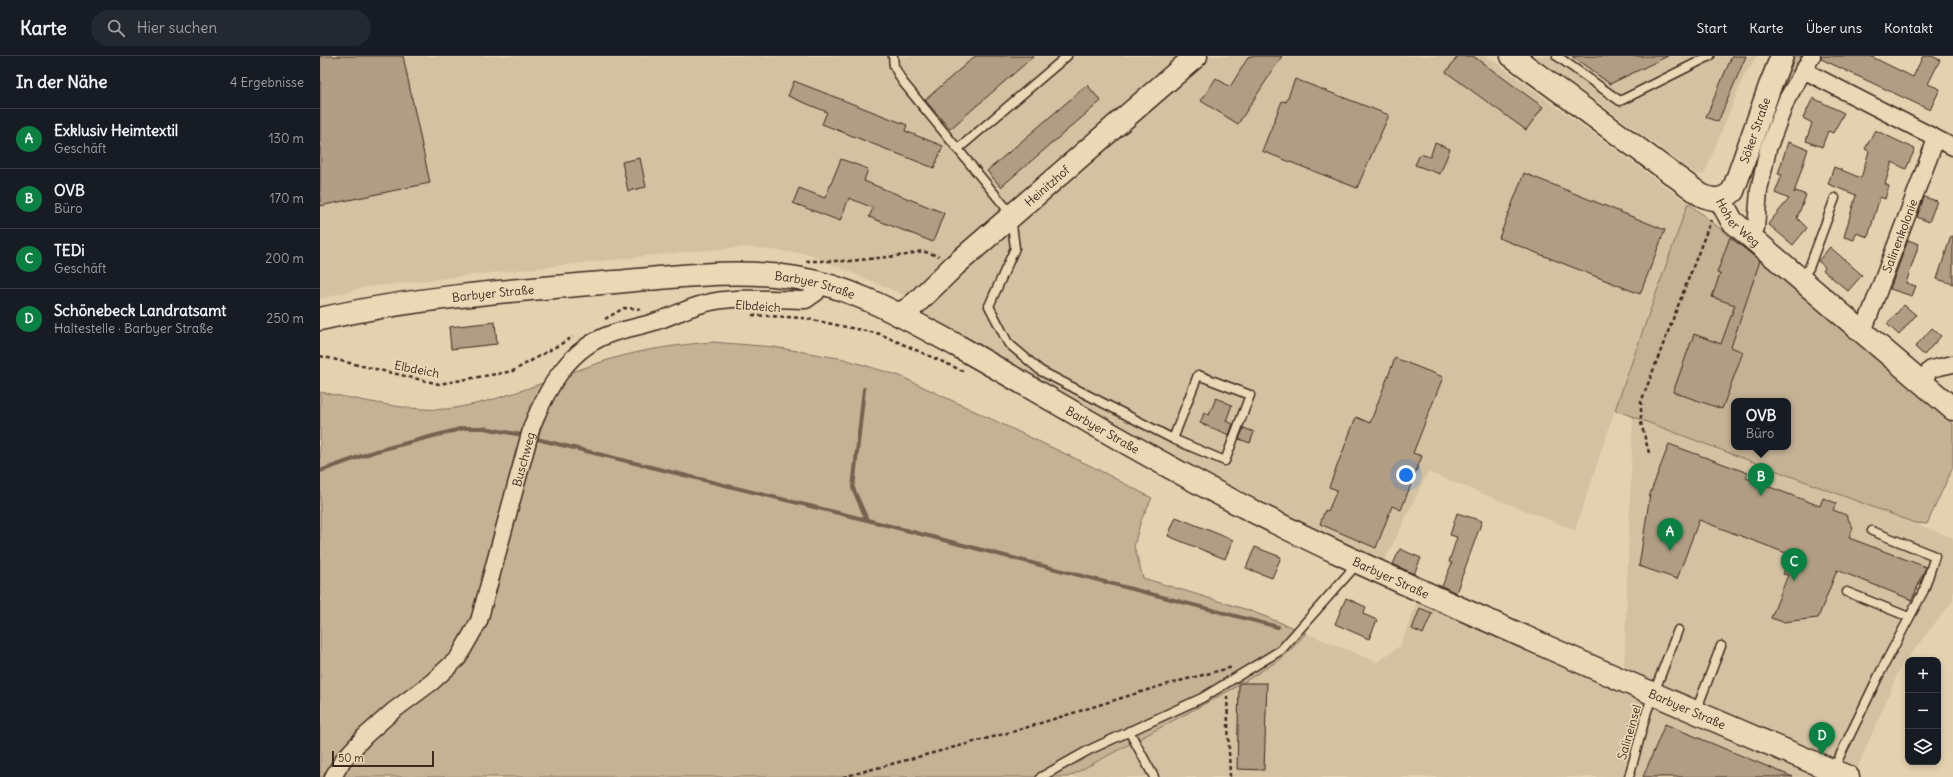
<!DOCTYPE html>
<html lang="de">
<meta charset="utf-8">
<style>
body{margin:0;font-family:Delius,sans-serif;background:#242831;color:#f1f3f6}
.controls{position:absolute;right:12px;bottom:12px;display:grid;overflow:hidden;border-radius:8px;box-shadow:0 2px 6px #0003}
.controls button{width:36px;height:36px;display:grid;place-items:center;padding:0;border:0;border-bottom:1px solid #363941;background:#171b24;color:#f1f3f6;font:20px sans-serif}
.scale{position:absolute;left:12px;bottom:10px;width:102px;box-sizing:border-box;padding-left:4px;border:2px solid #3b2a1e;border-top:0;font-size:11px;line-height:14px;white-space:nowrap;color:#3b2a1e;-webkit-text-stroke:3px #ebd8b6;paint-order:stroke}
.you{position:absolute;left:1086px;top:419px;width:14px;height:14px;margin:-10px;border:3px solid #fff;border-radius:50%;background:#1a73e8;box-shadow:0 0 0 6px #1a73e833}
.badge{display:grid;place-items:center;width:26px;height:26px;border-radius:50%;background:#0b8043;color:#fff;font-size:13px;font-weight:700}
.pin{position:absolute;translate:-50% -33px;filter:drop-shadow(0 1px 2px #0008)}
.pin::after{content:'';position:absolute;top:21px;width:14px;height:12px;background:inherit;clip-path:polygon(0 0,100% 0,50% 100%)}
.popup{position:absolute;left:1411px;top:342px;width:60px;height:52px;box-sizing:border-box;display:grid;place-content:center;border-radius:8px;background:#171b24;filter:drop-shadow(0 1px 3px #0005);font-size:13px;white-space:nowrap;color:#9ea1a6}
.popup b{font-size:15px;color:#f1f3f6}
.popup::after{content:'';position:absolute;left:50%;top:100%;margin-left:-8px;border:8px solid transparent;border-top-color:#171b24}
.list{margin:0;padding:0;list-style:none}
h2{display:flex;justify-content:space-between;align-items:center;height:52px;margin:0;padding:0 16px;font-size:17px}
h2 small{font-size:13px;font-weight:400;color:#9ea1a6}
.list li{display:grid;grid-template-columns:26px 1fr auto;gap:12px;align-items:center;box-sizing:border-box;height:60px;padding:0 16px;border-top:1px solid #363941}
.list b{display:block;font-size:15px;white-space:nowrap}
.list p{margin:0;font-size:13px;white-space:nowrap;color:#9ea1a6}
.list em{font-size:13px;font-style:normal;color:#9ea1a6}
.icon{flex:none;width:22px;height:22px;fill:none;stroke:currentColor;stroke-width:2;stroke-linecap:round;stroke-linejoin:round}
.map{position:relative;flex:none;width:1633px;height:721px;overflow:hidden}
header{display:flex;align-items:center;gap:24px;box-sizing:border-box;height:56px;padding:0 20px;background:#171b24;border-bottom:1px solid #363941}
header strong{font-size:19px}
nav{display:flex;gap:22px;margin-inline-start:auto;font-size:14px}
.search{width:280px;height:36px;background:#242831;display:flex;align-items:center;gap:10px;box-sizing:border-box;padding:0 14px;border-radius:22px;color:#9ea1a6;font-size:15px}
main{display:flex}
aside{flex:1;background:#171b24}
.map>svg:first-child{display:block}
.built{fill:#d4c1a2}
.green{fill:#c5b295;stroke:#806e5a;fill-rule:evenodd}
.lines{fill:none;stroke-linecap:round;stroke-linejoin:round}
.stream{stroke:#74624f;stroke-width:4}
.building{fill:#b09d83;stroke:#3b2a1e}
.lane-casing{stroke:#3b2a1e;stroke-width:11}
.street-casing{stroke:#3b2a1e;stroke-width:19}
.secondary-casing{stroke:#3b2a1e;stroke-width:25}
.path{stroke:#3b2a1e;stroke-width:2.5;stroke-dasharray:4 3;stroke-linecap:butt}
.lane{stroke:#ebd8b6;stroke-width:8}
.street{stroke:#ebd8b6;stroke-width:16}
.secondary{stroke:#ebd8b6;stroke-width:22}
.labels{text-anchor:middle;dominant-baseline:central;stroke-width:3.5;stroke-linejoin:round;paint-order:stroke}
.street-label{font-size:12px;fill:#3b2a1e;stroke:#ebd8b6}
</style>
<header>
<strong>Karte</strong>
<div class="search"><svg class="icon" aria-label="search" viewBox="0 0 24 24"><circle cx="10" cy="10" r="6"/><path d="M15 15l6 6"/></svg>Hier suchen</div>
<nav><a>Start</a><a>Karte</a><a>Über uns</a><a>Kontakt</a></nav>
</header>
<main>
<aside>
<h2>In der Nähe<small>4 Ergebnisse</small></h2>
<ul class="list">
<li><span class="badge">A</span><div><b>Exklusiv Heimtextil</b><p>Geschäft</p></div><em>130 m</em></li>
<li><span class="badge">B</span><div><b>OVB</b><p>Büro</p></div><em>170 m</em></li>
<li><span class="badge">C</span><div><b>TEDi</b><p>Geschäft</p></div><em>200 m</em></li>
<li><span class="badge">D</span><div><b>Schönebeck Landratsamt</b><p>Haltestelle · Barbyer Straße</p></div><em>250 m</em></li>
</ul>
</aside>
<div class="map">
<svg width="1633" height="721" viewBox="0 0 1633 721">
<rect width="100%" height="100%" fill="#e4d1b0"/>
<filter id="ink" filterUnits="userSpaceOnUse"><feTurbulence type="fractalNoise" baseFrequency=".025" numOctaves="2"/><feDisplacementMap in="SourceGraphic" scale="8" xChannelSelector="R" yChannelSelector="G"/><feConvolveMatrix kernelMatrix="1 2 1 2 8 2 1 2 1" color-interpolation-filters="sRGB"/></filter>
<g filter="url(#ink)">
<g class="built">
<polygon points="0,0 1167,0 1368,147 1295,354 1255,474 1108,416 1064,506 974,462 824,385 623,271 580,237 488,198 426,191 363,196 46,231 0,243"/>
<polygon points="1214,0 1437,0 1424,20 1384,119 1375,117"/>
<polygon points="1313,361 1633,482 1633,545 1581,610 1536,715 1304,615"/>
<polygon points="1097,546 1509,721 748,721 914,632 964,601 986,577 1057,606 1080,590"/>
</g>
<g class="green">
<polygon points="1471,0 1485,0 1456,53 1460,24"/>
<path d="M1368 147 1458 219 1633 368V411L1607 468 1595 467 1295 354ZM1414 345H1468V391H1414Z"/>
<path d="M392 286 454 291 524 303 580 320 771 410 832 442 821 464 814 490 823 522 931 555 986 577 964 601 914 632 748 721H0V336C39 343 96 358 135 352 190 343 239 319 291 303 325 293 358 289 392 286Z"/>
</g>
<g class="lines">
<g class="stream">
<polyline points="544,333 533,432 547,464"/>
<polyline points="213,382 547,464 958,571"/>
<polyline points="0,415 56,395 144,372 164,372 207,380"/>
</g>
</g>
<g class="building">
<polygon points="0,0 83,0 110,127 0,150"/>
<polygon points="655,0 714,0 630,73 605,44"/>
<polygon points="929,0 962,0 918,68 881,45 896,22 910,31"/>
<polygon points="1138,0 1153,0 1223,51 1206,74 1126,16"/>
<polygon points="1252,0 1348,0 1290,28"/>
<polygon points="1412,0 1426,0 1398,66 1386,61"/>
<polygon points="1501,0 1550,0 1593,21 1603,0 1612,0 1620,4 1608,28 1620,33 1610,54 1501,3"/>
<polygon points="975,23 1069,59 1037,132 942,95 962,45 966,46"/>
<polygon points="474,25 587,69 585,75 623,90 614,112 502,68 507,56 468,40"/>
<polygon points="767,29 781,45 681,131 667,115"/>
<polygon points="1493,42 1524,57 1513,77 1508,75 1502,91 1486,85 1492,67 1483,62"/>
<polygon points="1555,74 1595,93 1586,113 1572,106 1565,128 1569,130 1565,143 1560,141 1548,181 1536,177 1534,184 1524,181 1536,139 1508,128 1514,111 1541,122 1549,95 1545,93"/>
<polygon points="1468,86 1488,93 1474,137 1476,135 1486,139 1477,162 1487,172 1473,189 1448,168 1469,143 1455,137 1462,119 1458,118"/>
<polygon points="1115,87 1130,93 1120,118 1095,109 1100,98 1110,101"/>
<polygon points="320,102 326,131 308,135 302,106"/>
<polygon points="521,103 548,113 544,125 624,157 613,186 549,161 553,152 529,142 520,165 473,147 479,132 505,142"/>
<polygon points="1204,117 1345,174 1320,238 1179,182"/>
<polygon points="1604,141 1617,145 1609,166 1597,161"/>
<polygon points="1631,180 1633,180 1633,228 1617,223"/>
<polygon points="1410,181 1440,205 1411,291 1423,296 1402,353 1353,336 1374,278 1401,288 1415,249 1392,241 1400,218 1397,217"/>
<polygon points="1588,184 1599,188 1586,227 1596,230 1592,240 1570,233"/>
<polygon points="1510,191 1542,219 1528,235 1503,214 1505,211 1498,205"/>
<polygon points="1584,249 1596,259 1579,279 1567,268"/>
<polygon points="175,266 177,288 131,293 129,271"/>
<polygon points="1612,272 1621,280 1604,299 1595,291"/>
<polygon points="1075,302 1123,321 1093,397 1102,400 1081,454 1072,450 1056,492 1000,468 1005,454 1008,455 1017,434 1009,431 1036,361 1050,367"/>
<polygon points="896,342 912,349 906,365 913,368 909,379 880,367 884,357 889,359"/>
<polygon points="924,372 934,376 930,387 919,383"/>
<polygon points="1349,388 1428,417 1426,422 1500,450 1503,442 1516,447 1513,454 1526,459 1533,472 1529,482 1606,511 1592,544 1517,514 1498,562 1463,566 1451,562 1468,519 1463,518 1471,499 1379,464 1357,523 1319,510 1330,438"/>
<polygon points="1137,457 1162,465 1136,537 1122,530 1132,507 1129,506 1137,481 1130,479"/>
<polygon points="856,461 913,484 905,503 848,480"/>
<polygon points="935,491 961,501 952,522 926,512"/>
<polygon points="1080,493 1101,502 1094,518 1073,508"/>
<polygon points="1026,542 1046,551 1043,558 1057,564 1049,583 1015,568"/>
<polygon points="1100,552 1112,557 1103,578 1092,573"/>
<polygon points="919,627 947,627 944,714 917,713"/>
<polygon points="1345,668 1473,721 1323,721"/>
</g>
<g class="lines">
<g class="lane-casing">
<g id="lane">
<polyline points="573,0 574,10 582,25 687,153 691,161 695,192 669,250 688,287 721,315 853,383 905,405 930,339 878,319 853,383"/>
<polyline points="1237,0 1300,45 1390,0"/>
<polyline points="638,93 747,0"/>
<polyline points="1481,223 1489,212 1515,142"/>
<polyline points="1527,536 1589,561"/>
<polyline points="1376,655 1401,590"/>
<polyline points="809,675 834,721"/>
<polyline points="1513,714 1561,615 1604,534 1615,500 1552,475"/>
<polyline points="721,721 769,694 882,642 961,594 1038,507"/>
<polyline points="1309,721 1327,655 1358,574"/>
</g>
</g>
<g class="street-casing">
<g id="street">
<polyline points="1483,14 1633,91"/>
<polyline points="1429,180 1436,172 1439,134 1448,93 1467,43 1492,0"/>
<path id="s1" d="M1543 276 1616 83"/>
<polyline points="1600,326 1611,313 1633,308"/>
<path id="s2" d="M13 721 23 704 45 680 73 655 112 626 138 602 159 565 212 370C228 330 250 291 293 277 308 272 323 270 337 265 353 260 367 252 383 248 414 239 454 244 486 244L496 237 501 227"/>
</g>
</g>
<g class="secondary-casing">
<g id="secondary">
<path id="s3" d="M1192 0 1381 139C1394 145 1402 145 1413 135L1450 30 1462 0"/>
<path id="s4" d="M1400 143 1412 165 1633 353"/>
<path id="s5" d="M578 258 587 254 596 247 635 209 876 0"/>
<path id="s6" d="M0 263C97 241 196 234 295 226 354 221 417 212 477 222 534 231 585 262 636 289 713 332 788 378 866 420 970 477 1078 525 1187 573 1300 624 1414 673 1528 721"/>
</g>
</g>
<g class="path">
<polyline points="486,205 530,205 586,199 602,195 619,200"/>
<polyline points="432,259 483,262 560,278 643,315"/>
<polyline points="285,263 304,252 323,253"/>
<polyline points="0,300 119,328 193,315 253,281"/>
<polyline points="1329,397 1321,367 1321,346 1391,164"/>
<polyline points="907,640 910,721"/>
<polyline points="523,721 695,675 837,631 913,611"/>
</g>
<use href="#lane" class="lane"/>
<use href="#street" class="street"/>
<use href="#secondary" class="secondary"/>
</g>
</g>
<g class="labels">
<g class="street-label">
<text stroke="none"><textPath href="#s3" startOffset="334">Söker Straße</textPath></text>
<text stroke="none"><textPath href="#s5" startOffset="197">Heinitzhof</textPath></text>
<text stroke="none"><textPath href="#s4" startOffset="30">Hoher Weg</textPath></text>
<text stroke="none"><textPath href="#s1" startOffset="103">Salinenkolonie</textPath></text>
<text stroke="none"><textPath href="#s6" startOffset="499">Barbyer Straße</textPath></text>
<text stroke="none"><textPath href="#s6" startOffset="175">Barbyer Straße</textPath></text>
<text transform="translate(438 250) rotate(4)">Elbdeich</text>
<text transform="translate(97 313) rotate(11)">Elbdeich</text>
<text stroke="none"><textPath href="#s6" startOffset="823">Barbyer Straße</textPath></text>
<text stroke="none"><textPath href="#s2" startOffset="384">Buschweg</textPath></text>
<text stroke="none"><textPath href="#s6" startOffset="1147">Barbyer Straße</textPath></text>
<text stroke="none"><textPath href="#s6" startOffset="1471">Barbyer Straße</textPath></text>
<text transform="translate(1309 676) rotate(-74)">Salineinsel</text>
</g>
</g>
</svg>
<div class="controls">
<button>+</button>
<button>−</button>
<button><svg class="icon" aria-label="layers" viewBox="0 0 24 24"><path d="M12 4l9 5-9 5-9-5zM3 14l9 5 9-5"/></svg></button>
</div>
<div class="scale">50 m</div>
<div class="you"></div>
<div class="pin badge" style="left:1350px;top:495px">A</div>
<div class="pin badge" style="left:1441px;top:440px">B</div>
<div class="popup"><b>OVB</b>Büro</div>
<div class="pin badge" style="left:1474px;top:525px">C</div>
<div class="pin badge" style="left:1502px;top:699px">D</div>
</div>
</main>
